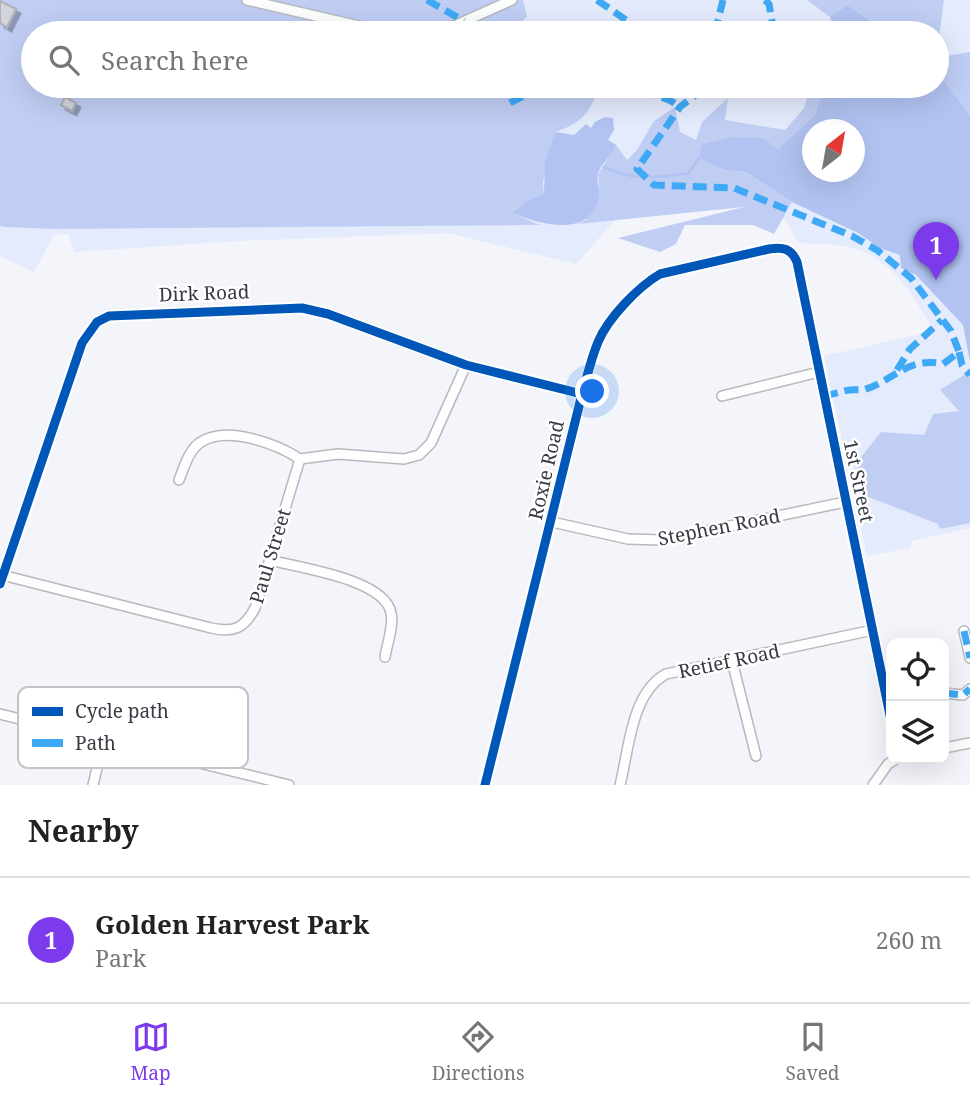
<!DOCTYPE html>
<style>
body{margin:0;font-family:"Noto Serif",serif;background:#f6f6f6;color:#222}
.controls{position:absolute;right:21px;bottom:21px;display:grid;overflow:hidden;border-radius:14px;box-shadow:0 7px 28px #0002}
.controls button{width:63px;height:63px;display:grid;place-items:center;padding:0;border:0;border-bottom:2px solid #e0e0e0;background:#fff;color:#222;font:35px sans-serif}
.compass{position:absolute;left:802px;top:119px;width:63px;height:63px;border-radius:50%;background:#fff;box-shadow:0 7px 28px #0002;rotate:31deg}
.you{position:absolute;left:593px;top:392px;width:24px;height:24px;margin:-18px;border:5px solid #fff;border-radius:50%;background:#1a73e8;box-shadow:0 0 0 10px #1a73e833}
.badge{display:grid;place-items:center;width:46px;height:46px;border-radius:50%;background:#7c3aed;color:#fff;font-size:23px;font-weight:700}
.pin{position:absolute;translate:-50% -58px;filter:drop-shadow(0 2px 4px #0008)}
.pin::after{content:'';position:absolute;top:37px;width:24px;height:21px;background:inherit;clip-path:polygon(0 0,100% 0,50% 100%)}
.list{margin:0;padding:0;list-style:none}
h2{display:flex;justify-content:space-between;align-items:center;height:91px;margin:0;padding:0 28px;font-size:30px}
h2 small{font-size:23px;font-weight:400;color:#767676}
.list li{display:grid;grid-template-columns:46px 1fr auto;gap:21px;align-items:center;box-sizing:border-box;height:126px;padding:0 28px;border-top:2px solid #e0e0e0}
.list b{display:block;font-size:26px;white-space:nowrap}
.list p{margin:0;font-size:23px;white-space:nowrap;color:#767676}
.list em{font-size:23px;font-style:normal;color:#767676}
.icon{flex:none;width:38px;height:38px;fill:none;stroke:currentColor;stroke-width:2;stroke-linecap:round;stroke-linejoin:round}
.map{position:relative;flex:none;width:970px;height:785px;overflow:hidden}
.search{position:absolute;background:#fff;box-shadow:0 7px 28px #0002;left:21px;right:21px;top:21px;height:77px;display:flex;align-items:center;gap:18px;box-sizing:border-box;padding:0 24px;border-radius:38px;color:#767676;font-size:26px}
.sheet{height:217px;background:#fff}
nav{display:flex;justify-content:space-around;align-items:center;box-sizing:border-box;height:98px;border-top:2px solid #e0e0e0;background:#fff;font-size:19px;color:#767676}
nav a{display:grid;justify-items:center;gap:4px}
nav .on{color:#7c3aed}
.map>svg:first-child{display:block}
.green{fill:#e4ebfc;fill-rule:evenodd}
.forest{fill:#c0cef4}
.water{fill:#b2c3f2;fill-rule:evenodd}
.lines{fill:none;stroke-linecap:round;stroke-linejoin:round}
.stream{stroke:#b2c3f2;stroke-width:2.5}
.building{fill:#d2d5db;stroke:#afb1b7;stroke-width:2;filter:url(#shadow)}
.street-casing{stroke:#b7b9bf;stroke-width:12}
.street{stroke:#fdfefe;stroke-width:9}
.quiet{stroke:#3fa9f5;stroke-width:7;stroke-dasharray:14 7;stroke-linecap:butt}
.cycleway-casing{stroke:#fff;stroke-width:13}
.cycleway{stroke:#0057b8;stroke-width:9}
.labels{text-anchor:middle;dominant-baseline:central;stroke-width:5;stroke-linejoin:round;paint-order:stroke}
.street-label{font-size:19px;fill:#363a42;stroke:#fff}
.key{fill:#fff;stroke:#c3c4c6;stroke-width:2}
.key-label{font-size:19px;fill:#363a42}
</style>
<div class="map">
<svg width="970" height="785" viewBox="0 0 970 785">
<defs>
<filter id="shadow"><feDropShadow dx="4.5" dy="4.5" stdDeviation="0" flood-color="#0004"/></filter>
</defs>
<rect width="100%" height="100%" fill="#f4f5fa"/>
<path class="green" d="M0 0H970V528L911 541V548L867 556 824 356 934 331C913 295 892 257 848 247 832 243 814 244 799 243L784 218 752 206 621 214 576 264 449 233 238 241 74 252 68 234 54 235 34 272 0 256ZM33 33H937V86H33ZM813 130H855V172H813Z"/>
<g class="forest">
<path d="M0 0H523L527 17 509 33H33V86H620L595 97C587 117 577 124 556 132L543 182 544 194 528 200 512 213 540 225 55 229 4 227 0 226Z"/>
<path d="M807 0H944L939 38 947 56 970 52V116L937 71V33C894 33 883 29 847 5L830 17Z"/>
<polygon points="806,86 824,86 815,115 778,149 764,138 731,137 725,170 746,172 792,202 774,234 753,225 685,225 676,244 660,252 618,238 744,207 578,224 586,220 599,185 598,174 616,145 627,160 637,150 654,121 675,107 680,132 696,140 702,122 728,98 725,120 785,130 804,108 810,89"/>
<polygon points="970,371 970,523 940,529 938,524 856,492 858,461 881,432 924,435 933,414 959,411 940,390"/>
</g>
<g class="water">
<polygon points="847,5 873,22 899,33 835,33 830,17"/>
<path d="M937 71 970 116V362L963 325 916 275 901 268 900 255 880 248 858 233 792 202 746 172 725 170 699 158 701 145 731 137 764 138 778 149 815 115 824 86H937ZM813 130H855V172H813Z"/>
<path d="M605 117 613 118 614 130 608 140 616 145C612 155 601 164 598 173 596 181 601 192 598 201 587 239 537 223 512 213L528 200 544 194 545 161 556 132 574 135 586 124 591 128 595 122Z"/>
</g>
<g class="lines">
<path class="stream" d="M604 167C638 182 652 177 688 174L699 158"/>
</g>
<g class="building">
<polygon points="0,1 16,9 7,27 0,23"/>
<polygon points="65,97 76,103 72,111 61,105"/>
</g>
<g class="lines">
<g class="street-casing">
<g id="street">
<polyline points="247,0 389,33"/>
<polyline points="438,33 512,0"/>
<polyline points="722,396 819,372"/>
<path d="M179 480C184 468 189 449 201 442 227 425 277 444 300 459"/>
<polyline points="552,522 628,539 663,540 845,502"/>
<path d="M270 560C299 568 385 579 391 613 394 626 387 644 385 657"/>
<path d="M2 575 211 628C233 633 244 629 255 608L300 459 338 454 404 459 419 455 431 443 466 365"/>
<polyline points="0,584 82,343 97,322 109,316 302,308 328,314 466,365 582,394"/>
<polyline points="964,631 970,658"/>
<polyline points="732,661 756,756"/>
<polyline points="944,693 963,695 970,689"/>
<polyline points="0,714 289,785"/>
<polyline points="944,748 970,743"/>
<polyline points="93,785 104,739"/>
<path d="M485 785 582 394C587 377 591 359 598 342 608 318 638 287 660 274L769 249C783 247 791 248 797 262L891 720"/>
<path d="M620 785C629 750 631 693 666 674L873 630"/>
<polyline points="873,785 888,764 896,759"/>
</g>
</g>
<use href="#street" class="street"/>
<g class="quiet">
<polyline points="427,0 464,21"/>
<polyline points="597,0 645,33"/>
<polyline points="765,0 769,4 774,33"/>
<polyline points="715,33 723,0"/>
<path d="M579 86C611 97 652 84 680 107"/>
<path d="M701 86 698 93 680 107 637 169 654 185 734 188 852 236 877 250 911 278 951 331 959 352 943 364C909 356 894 380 866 389 861 391 855 389 850 390 840 391 833 395 823 396"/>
<polyline points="746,86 801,90"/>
<polyline points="510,103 543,86"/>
<polyline points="959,352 962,365 970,375"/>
<polyline points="897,370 910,349 942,320"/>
<polyline points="964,631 970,658"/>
<polyline points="944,693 963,695 970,689"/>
</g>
<g class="cycleway-casing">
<g id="cycleway">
<polyline points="0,584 82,343 97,322 109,316 302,308 328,314 466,365 582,394"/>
<path d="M485 785 582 394C587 377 591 359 598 342 608 318 638 287 660 274L769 249C783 247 791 248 797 262L891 720"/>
</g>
</g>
<use href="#cycleway" class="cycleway"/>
</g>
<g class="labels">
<g class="street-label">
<text transform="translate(204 293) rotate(-2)">Dirk Road</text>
<text transform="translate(546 470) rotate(-77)">Roxie Road</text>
<text transform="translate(859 481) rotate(78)">1st Street</text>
<text transform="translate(719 527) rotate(-11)">Stephen Road</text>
<text transform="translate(270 556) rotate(-73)">Paul Street</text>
<text transform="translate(729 661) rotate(-12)">Retief Road</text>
</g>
</g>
<rect x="18" y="687" width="230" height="81" rx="10" class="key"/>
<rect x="32" y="707" width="31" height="9" fill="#0057b8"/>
<rect x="32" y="739" width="31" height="8" fill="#3fa9f5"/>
<g class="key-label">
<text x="75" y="718">Cycle path</text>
<text x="75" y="750">Path</text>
</g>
</svg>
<div class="controls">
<button><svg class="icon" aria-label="locate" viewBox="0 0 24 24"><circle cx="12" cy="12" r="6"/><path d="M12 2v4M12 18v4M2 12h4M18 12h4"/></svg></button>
<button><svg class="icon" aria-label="layers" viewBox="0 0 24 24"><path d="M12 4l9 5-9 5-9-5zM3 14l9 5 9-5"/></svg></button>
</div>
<svg class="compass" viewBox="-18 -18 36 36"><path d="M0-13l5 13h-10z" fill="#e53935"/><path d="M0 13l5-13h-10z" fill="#767676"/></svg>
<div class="you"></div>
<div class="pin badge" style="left:936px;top:280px">1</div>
<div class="search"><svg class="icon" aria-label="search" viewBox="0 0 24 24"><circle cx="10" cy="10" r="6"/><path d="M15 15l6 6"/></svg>Search here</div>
</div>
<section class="sheet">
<h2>Nearby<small></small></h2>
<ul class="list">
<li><span class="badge">1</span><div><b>Golden Harvest Park</b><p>Park</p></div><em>260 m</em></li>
</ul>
</section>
<nav>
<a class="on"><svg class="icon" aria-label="map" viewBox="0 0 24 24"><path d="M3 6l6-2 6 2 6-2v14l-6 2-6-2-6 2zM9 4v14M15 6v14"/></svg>Map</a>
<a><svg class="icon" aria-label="directions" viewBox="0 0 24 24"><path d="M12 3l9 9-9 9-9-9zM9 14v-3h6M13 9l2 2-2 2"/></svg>Directions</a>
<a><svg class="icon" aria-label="saved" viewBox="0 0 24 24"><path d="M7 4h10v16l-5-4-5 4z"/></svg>Saved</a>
</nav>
